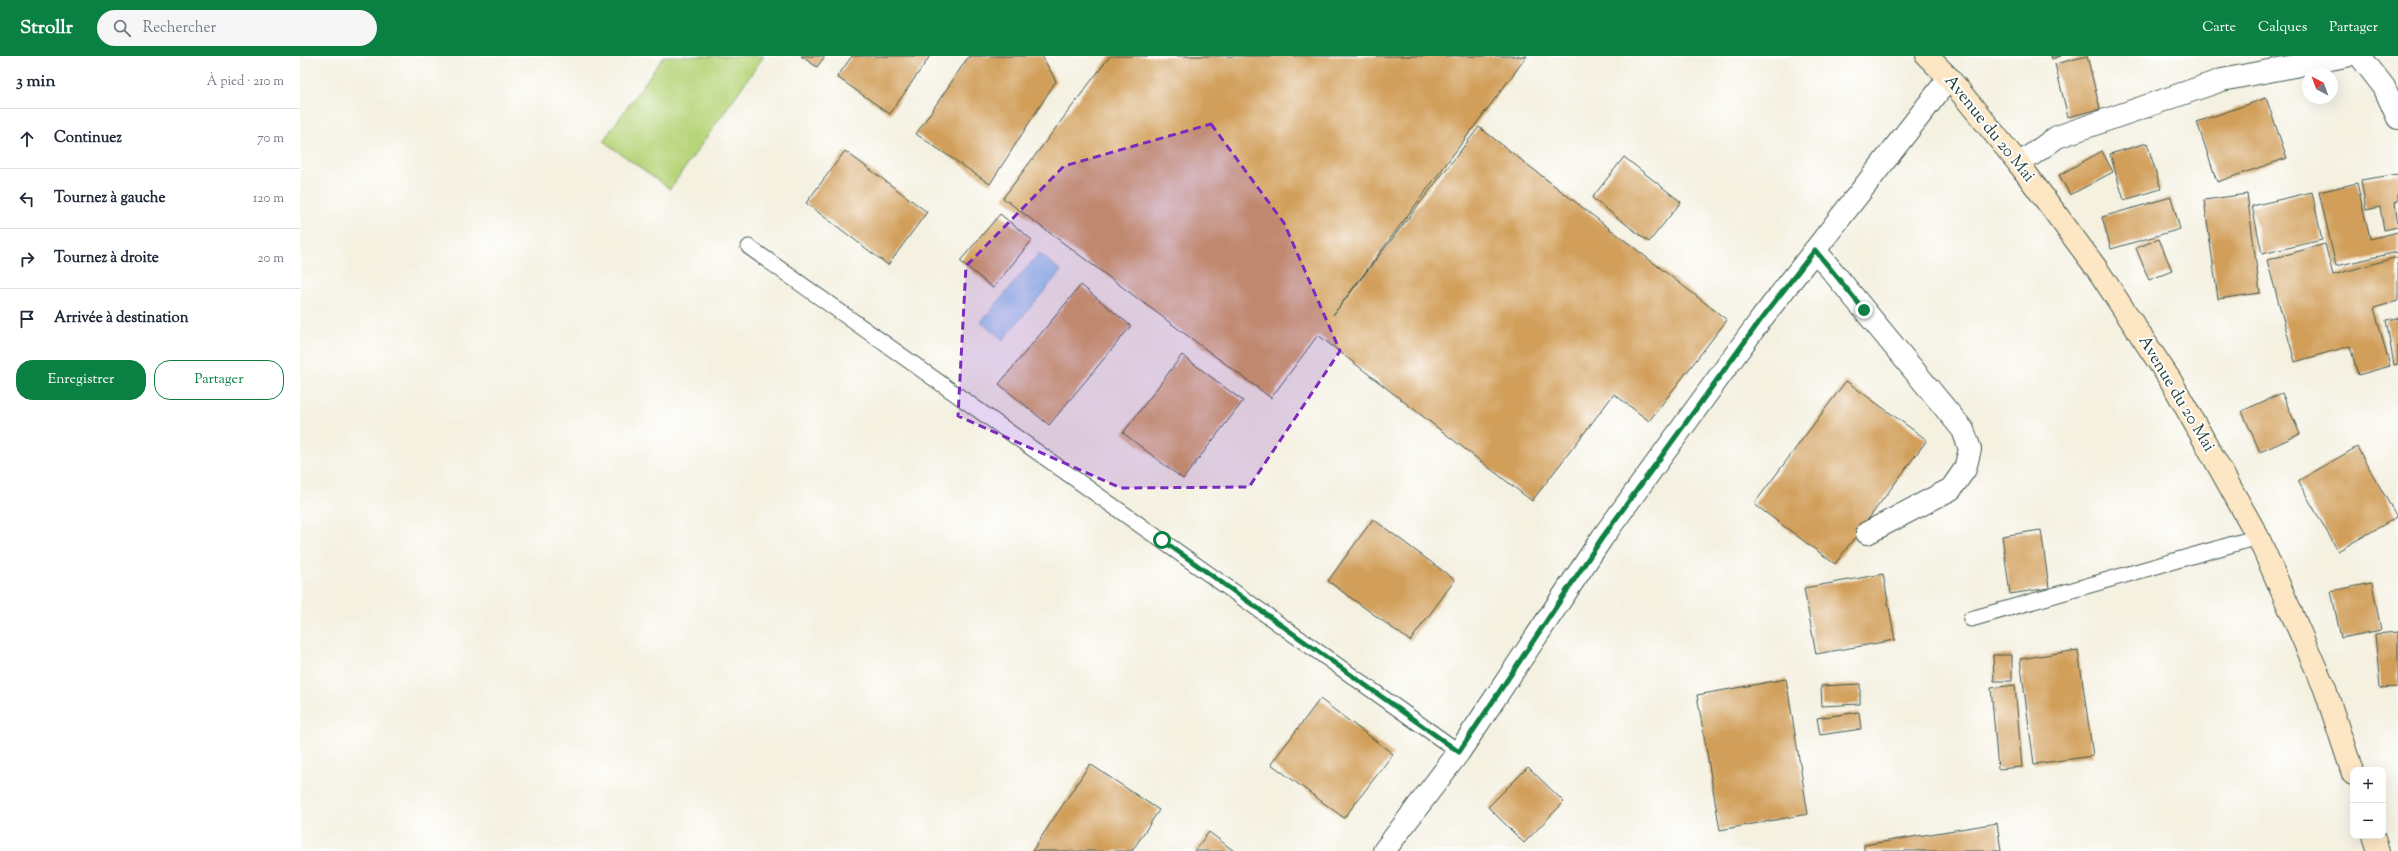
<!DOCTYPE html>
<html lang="fr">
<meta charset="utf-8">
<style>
body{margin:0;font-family:"Sorts Mill Goudy",serif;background:#f6f6f7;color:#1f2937}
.controls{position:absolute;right:12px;bottom:12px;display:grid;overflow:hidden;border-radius:8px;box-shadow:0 4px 16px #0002}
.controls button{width:36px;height:36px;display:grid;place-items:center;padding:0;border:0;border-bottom:1px solid #e0e1e3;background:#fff;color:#1f2937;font:20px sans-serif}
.compass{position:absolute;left:2002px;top:12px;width:36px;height:36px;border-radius:50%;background:#fff;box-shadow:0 4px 16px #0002;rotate:319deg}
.stop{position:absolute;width:12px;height:12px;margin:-9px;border:3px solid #0b8043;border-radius:50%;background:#fff}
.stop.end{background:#0b8043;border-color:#fff;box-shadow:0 1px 4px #0008}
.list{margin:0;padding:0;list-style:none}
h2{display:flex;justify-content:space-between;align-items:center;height:52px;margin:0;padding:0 16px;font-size:17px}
h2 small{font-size:13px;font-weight:400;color:#747a83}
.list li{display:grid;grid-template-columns:26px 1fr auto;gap:12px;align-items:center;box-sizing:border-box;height:60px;padding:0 16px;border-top:1px solid #e0e1e3}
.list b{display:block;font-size:15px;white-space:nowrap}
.list em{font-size:13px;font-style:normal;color:#747a83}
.actions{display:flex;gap:8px;padding:12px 16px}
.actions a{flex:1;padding:9px 0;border:1px solid #0b8043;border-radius:16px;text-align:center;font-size:14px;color:#0b8043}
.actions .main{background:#0b8043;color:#fff}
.icon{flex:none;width:22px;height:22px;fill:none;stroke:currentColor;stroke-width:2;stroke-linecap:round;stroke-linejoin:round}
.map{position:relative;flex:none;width:2098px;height:795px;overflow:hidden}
header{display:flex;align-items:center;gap:24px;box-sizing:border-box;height:56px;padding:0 20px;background:#0b8043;color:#fff}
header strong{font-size:19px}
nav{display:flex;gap:22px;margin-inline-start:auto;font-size:14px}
.search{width:280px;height:36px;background:#f6f6f7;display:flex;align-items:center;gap:10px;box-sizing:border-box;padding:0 14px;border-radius:22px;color:#747a83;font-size:15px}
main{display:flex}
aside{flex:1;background:#fff}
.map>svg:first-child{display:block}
.green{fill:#b8d57b;stroke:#6c8958}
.water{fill:#70beea;stroke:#487e8f}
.building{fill:#d19f5a}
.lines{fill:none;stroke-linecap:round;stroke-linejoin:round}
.lane-casing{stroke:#3f584e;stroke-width:17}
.street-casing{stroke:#3f584e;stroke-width:24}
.secondary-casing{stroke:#3f584e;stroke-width:24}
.lane{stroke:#fff;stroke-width:15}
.street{stroke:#fff;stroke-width:22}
.secondary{stroke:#fce6c4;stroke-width:22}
.route{stroke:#0b8043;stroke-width:5}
.marked{fill:#7b2cbf;fill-opacity:0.2;stroke:#7b2cbf;stroke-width:3;stroke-dasharray:8 5;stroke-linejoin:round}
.labels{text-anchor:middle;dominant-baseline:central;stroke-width:4;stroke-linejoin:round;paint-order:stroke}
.street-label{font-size:17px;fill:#1f3d34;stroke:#fff}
</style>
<header>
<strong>Strollr</strong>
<div class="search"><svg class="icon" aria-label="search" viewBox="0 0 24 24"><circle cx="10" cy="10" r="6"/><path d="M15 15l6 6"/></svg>Rechercher</div>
<nav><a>Carte</a><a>Calques</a><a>Partager</a></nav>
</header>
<main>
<aside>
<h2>3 min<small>À pied · 210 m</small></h2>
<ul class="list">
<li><svg class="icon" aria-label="ahead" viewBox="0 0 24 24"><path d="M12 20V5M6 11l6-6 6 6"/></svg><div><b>Continuez</b></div><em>70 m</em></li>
<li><svg class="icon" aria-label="left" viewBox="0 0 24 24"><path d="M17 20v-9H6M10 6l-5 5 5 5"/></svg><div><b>Tournez à gauche</b></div><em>120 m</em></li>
<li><svg class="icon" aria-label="right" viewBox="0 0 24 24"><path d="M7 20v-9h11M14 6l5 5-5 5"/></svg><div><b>Tournez à droite</b></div><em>20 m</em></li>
<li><svg class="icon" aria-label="arrive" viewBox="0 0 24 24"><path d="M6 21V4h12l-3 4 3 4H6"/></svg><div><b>Arrivée à destination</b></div></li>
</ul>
<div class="actions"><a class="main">Enregistrer</a><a>Partager</a></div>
</aside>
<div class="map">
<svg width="2098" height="795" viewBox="0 0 2098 795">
<rect width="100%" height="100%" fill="#fff"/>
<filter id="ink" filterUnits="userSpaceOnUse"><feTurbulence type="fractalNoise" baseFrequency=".025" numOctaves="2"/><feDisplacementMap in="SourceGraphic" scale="8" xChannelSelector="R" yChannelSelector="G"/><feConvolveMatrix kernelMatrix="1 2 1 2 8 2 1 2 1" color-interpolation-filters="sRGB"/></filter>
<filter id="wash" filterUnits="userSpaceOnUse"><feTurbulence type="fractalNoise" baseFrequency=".012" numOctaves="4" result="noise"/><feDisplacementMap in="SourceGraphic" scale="16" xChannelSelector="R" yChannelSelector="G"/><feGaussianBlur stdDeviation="0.9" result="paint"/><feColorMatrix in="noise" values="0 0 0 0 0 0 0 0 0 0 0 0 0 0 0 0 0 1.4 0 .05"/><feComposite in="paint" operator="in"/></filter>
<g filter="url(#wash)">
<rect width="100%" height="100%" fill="#f4f1e1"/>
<polygon class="green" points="364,0 464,0 370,133 303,85"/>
<polygon class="water" points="739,197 761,215 703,284 681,266"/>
<g id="blocks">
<g class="building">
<polygon points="501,0 525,0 517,11"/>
<polygon points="552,0 630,0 590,58 537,21"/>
<polygon points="669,0 742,0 756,25 690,128 616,78"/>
<polygon points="810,0 1227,0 1033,259 1179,71 1427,264 1349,365 1314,338 1232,445 1018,279 971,342 703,142"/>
<polygon points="1751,0 1761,0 1752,3"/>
<polygon points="1787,0 1800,53 1768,61 1755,8"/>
<polygon points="1966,42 1987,102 1917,126 1897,66"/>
<polygon points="1847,87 1861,133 1824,144 1810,98"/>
<polygon points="545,95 627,156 588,209 506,147"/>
<polygon points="1802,95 1813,116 1770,139 1759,119"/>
<polygon points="1324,101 1381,146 1349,186 1292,142"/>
<polygon points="2098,118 2098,145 2095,146 2098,171 2084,174 2080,151 2066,154 2061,124"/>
<polygon points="2057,127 2070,183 2098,176 2098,196 2036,210 2019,136"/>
<polygon points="2012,136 2022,184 1962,198 1952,150"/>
<polygon points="1947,138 1960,237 1918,243 1904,144"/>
<polygon points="1871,141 1880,173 1811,193 1802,161"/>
<polygon points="700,158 732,184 693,232 660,205"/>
<polygon points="1859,183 1872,215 1849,224 1836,192"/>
<polygon points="2025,188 2033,219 2098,201 2098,245 2074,252 2090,310 2058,319 2050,290 1995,306 1967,204"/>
<polygon points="781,229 831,270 749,369 699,328"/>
<polygon points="2098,262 2098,308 2094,309 2086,264"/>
<polygon points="882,299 943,345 883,423 823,377"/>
<polygon points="1546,325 1627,384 1535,508 1454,448"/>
<polygon points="1982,337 2000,378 1960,396 1942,355"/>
<polygon points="2057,391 2097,461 2038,495 1998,425"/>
<polygon points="1073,463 1155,524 1110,585 1028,525"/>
<polygon points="1741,474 1749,532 1710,538 1702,480"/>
<polygon points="1583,518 1595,584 1516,598 1504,532"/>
<polygon points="2072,527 2081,574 2041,582 2031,535"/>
<polygon points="2098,576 2098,631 2080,632 2075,578"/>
<polygon points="1778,594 1793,700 1734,708 1720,603"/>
<polygon points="1693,599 1712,599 1712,625 1694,625"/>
<polygon points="1486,623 1508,758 1420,774 1397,639"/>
<polygon points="1560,628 1560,648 1522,650 1521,630"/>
<polygon points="1715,629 1722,711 1698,713 1691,632"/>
<polygon points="1020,643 1093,698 1044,762 971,708"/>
<polygon points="1559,656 1561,673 1520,679 1517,662"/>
<polygon points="790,708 859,754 832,795 732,795"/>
<polygon points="1228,711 1264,746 1224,787 1188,751"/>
<polygon points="1697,767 1701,795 1564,795 1564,789"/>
<polygon points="909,776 934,795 894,795"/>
</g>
</g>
</g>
<g filter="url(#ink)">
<use href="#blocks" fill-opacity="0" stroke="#3f584e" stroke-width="1"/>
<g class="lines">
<g class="lane-casing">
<g id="lane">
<polyline points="449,191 1159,696"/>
<polyline points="1671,563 1958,481"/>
</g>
</g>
<g class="street-casing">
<g id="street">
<polyline points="2060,0 2084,31 2098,62"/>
<polyline points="1719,108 1757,81 1922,24 2046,0"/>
<polyline points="1515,194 1663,374 1670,393 1665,413 1651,433 1567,477"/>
<polyline points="1084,795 1159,696 1302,482 1462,262 1649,22"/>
</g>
</g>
<g class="secondary-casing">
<g id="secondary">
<polyline points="1627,0 1649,22 1719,108 1797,213 1871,325 1958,481 2025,633 2053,718"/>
<polyline points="2073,780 2078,795"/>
</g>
</g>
<use href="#lane" class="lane"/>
<use href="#street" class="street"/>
<use href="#secondary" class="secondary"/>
</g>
</g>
<g class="lines" filter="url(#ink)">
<polyline class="route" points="862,484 1159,696 1302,482 1462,262 1515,194 1564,254"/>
</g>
<path class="marked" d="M911 68 984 167 1040 295 949 431 821 432 658 360 666 210 764 110Z"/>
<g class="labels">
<g class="street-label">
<text transform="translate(1689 73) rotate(51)">Avenue du 20 Mai</text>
<text transform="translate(1876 338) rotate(59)">Avenue du 20 Mai</text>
</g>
</g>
</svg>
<div class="controls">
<button>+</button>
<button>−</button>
</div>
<svg class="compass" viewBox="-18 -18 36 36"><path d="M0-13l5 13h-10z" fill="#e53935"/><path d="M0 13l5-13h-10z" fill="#747a83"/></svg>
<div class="stop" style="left:862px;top:484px"></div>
<div class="stop end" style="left:1564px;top:254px"></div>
</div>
</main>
